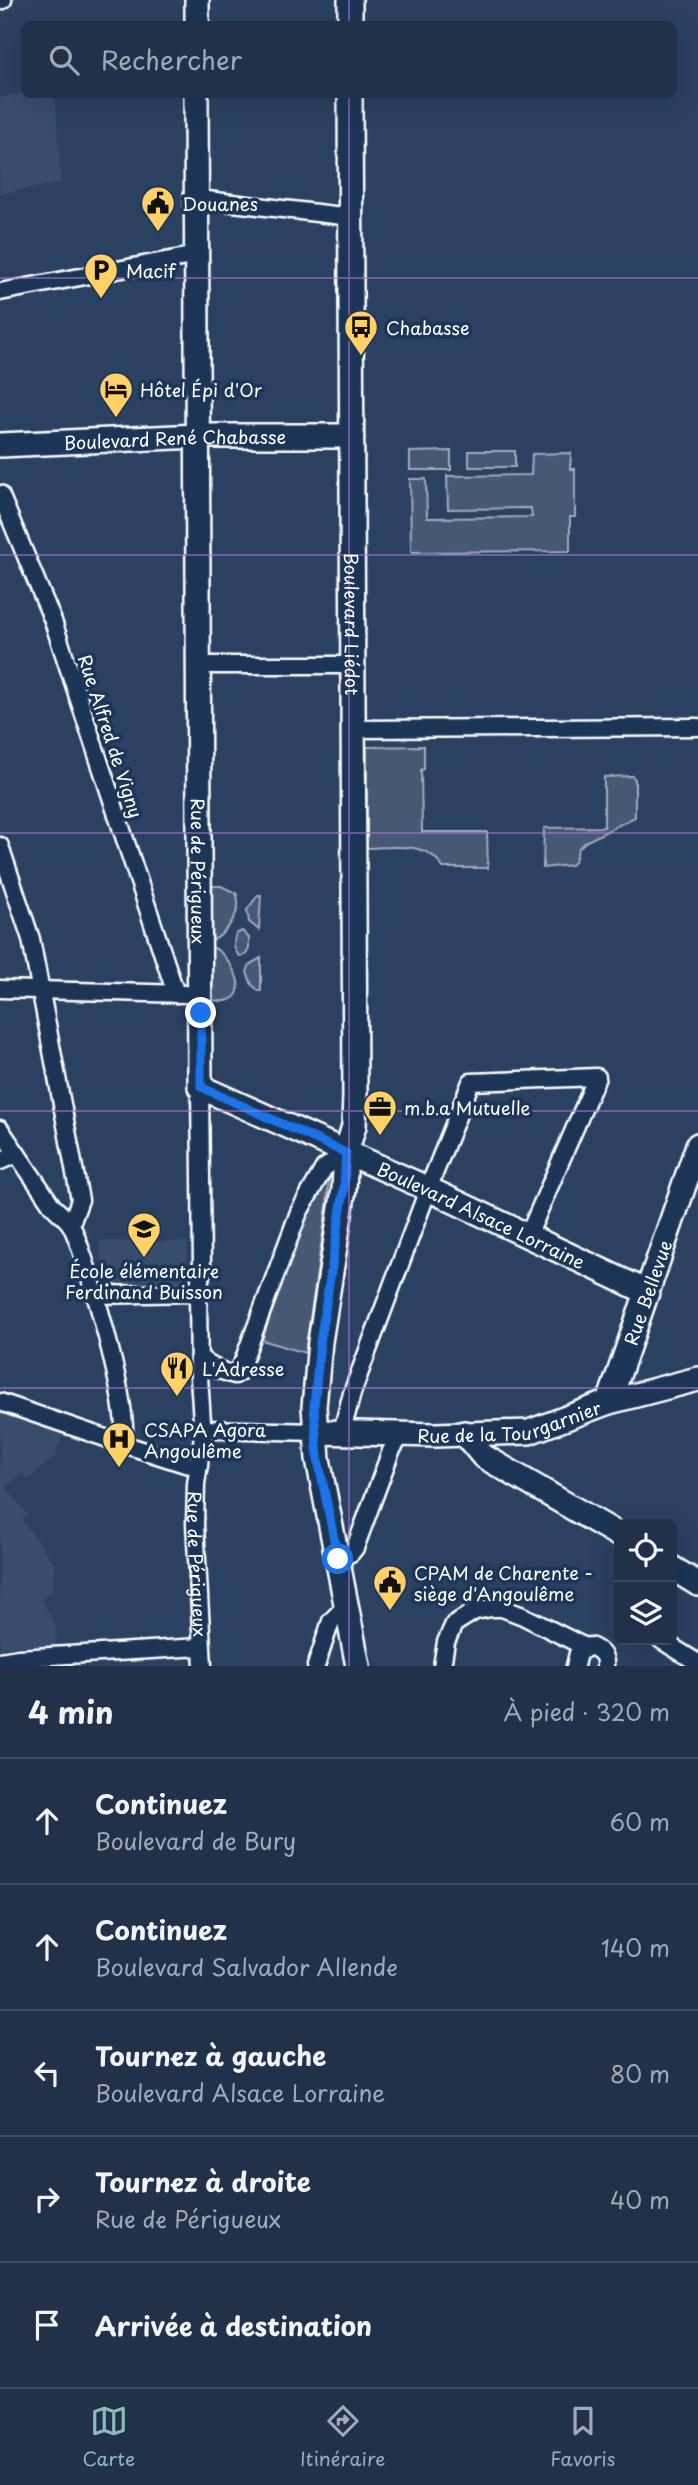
<!DOCTYPE html>
<html lang="fr">
<meta charset="utf-8">
<style>
body{margin:0;font-family:"Playpen Sans",sans-serif;background:#2d3d53;color:#f1f3f6}
.controls{position:absolute;right:21px;bottom:21px;display:grid;overflow:hidden;border-radius:10px;box-shadow:0 7px 28px #0002}
.controls button{width:63px;height:63px;display:grid;place-items:center;padding:0;border:0;border-bottom:2px solid #3d4c61;background:#203149;color:#f1f3f6;font:35px sans-serif}
.stop{position:absolute;width:21px;height:21px;margin:-16px;border:5px solid #1a73e8;border-radius:50%;background:#fff}
.stop.end{background:#1a73e8;border-color:#fff;box-shadow:0 2px 7px #0008}
.list{margin:0;padding:0;list-style:none}
h2{display:flex;justify-content:space-between;align-items:center;height:91px;margin:0;padding:0 28px;font-size:30px}
h2 small{font-size:23px;font-weight:400;color:#a2a9b4}
.list li{display:grid;grid-template-columns:46px 1fr auto;gap:21px;align-items:center;box-sizing:border-box;height:126px;padding:0 28px;border-top:2px solid #3d4c61}
.list b{display:block;font-size:26px;white-space:nowrap}
.list p{margin:0;font-size:23px;white-space:nowrap;color:#a2a9b4}
.list em{font-size:23px;font-style:normal;color:#a2a9b4}
.icon{flex:none;width:38px;height:38px;fill:none;stroke:currentColor;stroke-width:2;stroke-linecap:round;stroke-linejoin:round}
.map{position:relative;flex:none;width:698px;height:1666px;overflow:hidden}
.search{position:absolute;background:#203149;box-shadow:0 7px 28px #0002;left:21px;right:21px;top:21px;height:77px;display:flex;align-items:center;gap:18px;box-sizing:border-box;padding:0 24px;border-radius:10px;color:#a2a9b4;font-size:26px}
.sheet{height:721px;background:#203149}
nav{display:flex;justify-content:space-around;align-items:center;box-sizing:border-box;height:98px;border-top:2px solid #3d4c61;background:#203149;font-size:19px;color:#a2a9b4}
nav a{display:grid;justify-items:center;gap:4px}
nav .on{color:#8bbbb9}
.map>svg:first-child{display:block}
.built{fill:#394e6c}
.green{fill:#465975;stroke:#a2acba;stroke-width:2}
.lines{fill:none;stroke-linecap:round;stroke-linejoin:round}
.street-casing{stroke:#fff;stroke-width:21}
.secondary-casing{stroke:#fff;stroke-width:28}
.street{stroke:#1d3557;stroke-width:16}
.secondary{stroke:#1d3557;stroke-width:23}
.route{stroke:#1a73e8;stroke-width:9}
.grid{fill:none;stroke:#a976d5;stroke-width:2;stroke-opacity:0.55}
.labels{text-anchor:middle;dominant-baseline:central;stroke-width:7;stroke-linejoin:round;paint-order:stroke}
.poi-label{font-size:18px;fill:#fff;stroke:#1d3557;text-anchor:start}
.street-label{font-size:18px;fill:#fff;stroke:#1d3557}
</style>
<div class="map">
<svg width="698" height="1666" viewBox="0 0 698 1666">
<rect width="100%" height="100%" fill="#2a4161"/>
<filter id="ink" filterUnits="userSpaceOnUse"><feTurbulence type="fractalNoise" baseFrequency=".0143" numOctaves="2"/><feDisplacementMap in="SourceGraphic" scale="14" xChannelSelector="R" yChannelSelector="G"/><feConvolveMatrix kernelMatrix="1 2 1 2 8 2 1 2 1" color-interpolation-filters="sRGB"/></filter>
<g filter="url(#ink)">
<g class="built">
<polygon points="24,92 24,94 55,95 61,183 0,194 0,98"/>
<polygon points="99,1241 187,1242 187,1288 107,1287"/>
<polygon points="0,1410 64,1433 55,1453 57,1455 28,1479 22,1473 6,1487 28,1515 22,1520 54,1563 53,1590 41,1599 55,1624 57,1648 36,1649 35,1645 3,1647 2,1651 0,1651"/>
</g>
<g class="green">
<polygon points="451,451 451,470 410,470 410,452"/>
<rect x="469" y="451" width="46" height="16"/>
<polygon points="571,453 570,469 575,469 575,517 570,517 570,551 411,552 410,479 426,479 427,518 532,517 531,508 448,509 447,476 531,475 532,454"/>
<path d="M424 746V769L421 770 422 832H487L488 868H443C428 841 394 847 367 848V747Z"/>
<polygon points="632,776 635,779 635,817 585,842 578,849 575,861 571,865 543,868 544,828 604,827 604,777"/>
<path d="M212 886H221L236 893C244 910 227 933 212 941Z"/>
<polygon points="258,895 261,895 259,930 249,922 247,910"/>
<path d="M242 931 249 938V948L246 955 240 956C233 951 233 942 236 934Z"/>
<path d="M212 947C228 953 252 993 229 1000 224 1002 217 1001 212 1000Z"/>
<polygon points="261,958 261,991 259,991 252,985 247,972 250,964"/>
<polygon points="329,1176 327,1205 305,1353 262,1340 310,1205"/>
</g>
<g class="lines">
<g class="street-casing">
<g id="street">
<polyline points="0,1 3,0"/>
<polyline points="196,196 207,200 351,217"/>
<polyline points="0,292 197,255"/>
<polyline points="0,494 53,621 176,994"/>
<polyline points="199,665 354,665"/>
<polyline points="355,729 698,727"/>
<polyline points="0,846 31,939 80,1200 71,1224"/>
<polyline points="0,989 186,994"/>
<path id="s1" d="M200 1087 202 1268 198 1293 199 1377 203 1436 196 1484 195 1524 203 1666"/>
<path d="M0 1129C17 1154 34 1179 51 1204 57 1212 68 1218 72 1227 88 1262 132 1412 123 1444"/>
<polyline points="0,1161 17,1154"/>
<polyline points="94,1295 198,1293"/>
<path d="M199 1357C210 1367 220 1371 235 1375L239 1372 299 1212 324 1168 346 1153"/>
<polyline points="0,1402 123,1444 185,1464 199,1466"/>
<polyline points="203,1429 317,1432"/>
<polyline points="342,1431 352,1393 432,1179 471,1082 597,1077 528,1236"/>
<polyline points="338,1559 351,1553 355,1548 391,1451 402,1434"/>
<polyline points="661,1640 698,1663"/>
<polyline points="0,1661 18,1658 200,1647"/>
<polyline points="316,1666 331,1621 346,1606"/>
<polyline points="442,1666 446,1642 454,1624 475,1611 491,1608 502,1608 523,1616 585,1647"/>
<path d="M575 1666 578 1653 590 1646C600 1650 606 1655 605 1666"/>
</g>
</g>
<g class="secondary-casing">
<g id="secondary">
<polyline points="350,0 350,24"/>
<polyline points="197,24 197,0"/>
<path id="s2" d="M196 94 200 1087 422 1186 647 1292"/>
<path id="s3" d="M350 94 355 1094 354 1126 346 1153 344 1189 320 1342 314 1407 318 1459 358 1666"/>
<path id="s4" d="M0 445 198 436H351"/>
<path id="s5" d="M609 1402 698 1145"/>
<path id="s6" d="M317 1432 436 1435 529 1432 609 1402 698 1379"/>
<polyline points="464,1433 483,1456 619,1535"/>
<polyline points="672,1568 698,1584"/>
</g>
</g>
<use href="#street" class="street"/>
<use href="#secondary" class="secondary"/>
</g>
</g>
<g class="lines" filter="url(#ink)">
<polyline class="route" points="201,1013 201,1087 346,1153 344,1189 320,1342 314,1407 318,1459 338,1559"/>
</g>
<path class="grid" d="M349 0V24M349 94V1666M0 278H698M0 555H698M0 833H698M0 1111H698M0 1388H698"/>
<defs>
<g id="civic-pin" transform="scale(1.75)"><path d="M0 17L-7.5 6A9.5 9.5 0 1 1 7.5 6Z" fill="#ffd166" stroke="#1d3557"/><path d="M-.6-6.5H3V-4.5H.6V-3L4-1V1h2V6H-6V1h2V-1L-.6-3ZM-1.2 2.5V6h2.4V2.5Z" fill="#111"/></g>
<g id="parking-pin" transform="scale(1.75)"><path d="M0 17L-7.5 6A9.5 9.5 0 1 1 7.5 6Z" fill="#ffd166" stroke="#1d3557"/><path d="M-3.5-5.5H1a3.5 3.5 0 0 1 0 7H-1V5.5H-3.5ZM-1-3.4V-.6H.8a1.4 1.4 0 0 0 0-2.8Z" fill="#111"/></g>
<g id="bus-pin" transform="scale(1.75)"><path d="M0 17L-7.5 6A9.5 9.5 0 1 1 7.5 6Z" fill="#ffd166" stroke="#1d3557"/><path d="M-5-6H5V4H4V6H2V4H-2V6H-4V4H-5ZM-3.5-4V0h7V-4ZM-3.5 1.2v1.5H-2V1.2ZM2 1.2v1.5H3.5V1.2Z" fill="#111"/></g>
<g id="hotel-pin" transform="scale(1.75)"><path d="M0 17L-7.5 6A9.5 9.5 0 1 1 7.5 6Z" fill="#ffd166" stroke="#1d3557"/><path d="M-6-4.5h1.5V1H6V5H4.5V3h-9V5H-6ZM-4 0a1.8 1.8 0 1 1 3.6 0ZM.5 0V-2.5h3Q6-2.5 6 0Z" fill="#111"/></g>
<g id="office-pin" transform="scale(1.75)"><path d="M0 17L-7.5 6A9.5 9.5 0 1 1 7.5 6Z" fill="#ffd166" stroke="#1d3557"/><path d="M-6-3h4V-5.5h4V-3h4V5H-6ZM-1-4.5V-3h2v-1.5ZM-6 0V1H6V0Z" fill="#111"/></g>
<g id="school-pin" transform="scale(1.75)"><path d="M0 17L-7.5 6A9.5 9.5 0 1 1 7.5 6Z" fill="#ffd166" stroke="#1d3557"/><path d="M0-5L7-2L0 1L-7-2ZM-4 1L0 2.5L4 1V4Q0 6-4 4Z" fill="#111"/></g>
<g id="restaurant-pin" transform="scale(1.75)"><path d="M0 17L-7.5 6A9.5 9.5 0 1 1 7.5 6Z" fill="#ffd166" stroke="#1d3557"/><path d="M-5-6h1v4h1v-4h1v4h1v-4h1v5L-1.5 .5V6h-2V.5L-5-1ZM5-6V6H3V1.5H1.5Q1.5-4 5-6Z" fill="#111"/></g>
<g id="hospital-pin" transform="scale(1.75)"><path d="M0 17L-7.5 6A9.5 9.5 0 1 1 7.5 6Z" fill="#ffd166" stroke="#1d3557"/><path d="M-5-5h3v3.5h4V-5h3V5h-3V1.5h-4V5h-3Z" fill="#111"/></g>
</defs>
<g fill-rule="evenodd">
<use href="#civic-pin" x="158" y="203"/>
<use href="#parking-pin" x="101" y="270"/>
<use href="#bus-pin" x="361" y="327"/>
<use href="#hotel-pin" x="116" y="389"/>
<use href="#office-pin" x="380" y="1107"/>
<use href="#school-pin" x="144" y="1229"/>
<use href="#restaurant-pin" x="177" y="1368"/>
<use href="#hospital-pin" x="119" y="1439"/>
<use href="#civic-pin" x="390" y="1582"/>
</g>
<g class="labels">
<g class="poi-label">
<text x="182" y="203">Douanes</text>
<text x="126" y="270">Macif</text>
<text x="386" y="327">Chabasse</text>
<text x="140" y="389">Hôtel Épi d'Or</text>
<text x="404" y="1107">m.b.a Mutuelle</text>
<text x="144" y="1270" text-anchor="middle">École élémentaire<tspan x="144" dy="21">Ferdinand Buisson</tspan></text>
<text x="202" y="1368">L'Adresse</text>
<text x="144" y="1429">CSAPA Agora<tspan x="144" dy="21">Angoulême</tspan></text>
<text x="414" y="1572">CPAM de Charente -<tspan x="414" dy="21">siège d'Angoulême</tspan></text>
</g>
<g class="street-label">
<text stroke="none"><textPath href="#s4" startOffset="175">Boulevard René Chabasse</textPath></text>
<text stroke="none"><textPath href="#s3" startOffset="530">Boulevard Liédot</textPath></text>
<text transform="translate(111 736) rotate(72)">Rue Alfred de Vigny</text>
<text stroke="none"><textPath href="#s2" startOffset="777">Rue de Périgueux</textPath></text>
<text stroke="none"><textPath href="#s2" startOffset="1302">Boulevard Alsace Lorraine</textPath></text>
<text stroke="none"><textPath href="#s5" startOffset="116">Rue Bellevue</textPath></text>
<text stroke="none"><textPath href="#s6" startOffset="194">Rue de la Tourgarnier</textPath></text>
<text stroke="none"><textPath href="#s1" startOffset="478">Rue de Périgueux</textPath></text>
</g>
</g>
</svg>
<div class="controls">
<button><svg class="icon" aria-label="locate" viewBox="0 0 24 24"><circle cx="12" cy="12" r="6"/><path d="M12 2v4M12 18v4M2 12h4M18 12h4"/></svg></button>
<button><svg class="icon" aria-label="layers" viewBox="0 0 24 24"><path d="M12 4l9 5-9 5-9-5zM3 14l9 5 9-5"/></svg></button>
</div>
<div class="stop" style="left:338px;top:1559px"></div>
<div class="stop end" style="left:201px;top:1013px"></div>
<div class="search"><svg class="icon" aria-label="search" viewBox="0 0 24 24"><circle cx="10" cy="10" r="6"/><path d="M15 15l6 6"/></svg>Rechercher</div>
</div>
<section class="sheet">
<h2>4 min<small>À pied · 320 m</small></h2>
<ul class="list">
<li><svg class="icon" aria-label="ahead" viewBox="0 0 24 24"><path d="M12 20V5M6 11l6-6 6 6"/></svg><div><b>Continuez</b><p>Boulevard de Bury</p></div><em>60 m</em></li>
<li><svg class="icon" aria-label="ahead" viewBox="0 0 24 24"><path d="M12 20V5M6 11l6-6 6 6"/></svg><div><b>Continuez</b><p>Boulevard Salvador Allende</p></div><em>140 m</em></li>
<li><svg class="icon" aria-label="left" viewBox="0 0 24 24"><path d="M17 20v-9H6M10 6l-5 5 5 5"/></svg><div><b>Tournez à gauche</b><p>Boulevard Alsace Lorraine</p></div><em>80 m</em></li>
<li><svg class="icon" aria-label="right" viewBox="0 0 24 24"><path d="M7 20v-9h11M14 6l5 5-5 5"/></svg><div><b>Tournez à droite</b><p>Rue de Périgueux</p></div><em>40 m</em></li>
<li><svg class="icon" aria-label="arrive" viewBox="0 0 24 24"><path d="M6 21V4h12l-3 4 3 4H6"/></svg><div><b>Arrivée à destination</b></div></li>
</ul>
</section>
<nav>
<a class="on"><svg class="icon" aria-label="map" viewBox="0 0 24 24"><path d="M3 6l6-2 6 2 6-2v14l-6 2-6-2-6 2zM9 4v14M15 6v14"/></svg>Carte</a>
<a><svg class="icon" aria-label="directions" viewBox="0 0 24 24"><path d="M12 3l9 9-9 9-9-9zM9 14v-3h6M13 9l2 2-2 2"/></svg>Itinéraire</a>
<a><svg class="icon" aria-label="saved" viewBox="0 0 24 24"><path d="M7 4h10v16l-5-4-5 4z"/></svg>Favoris</a>
</nav>
